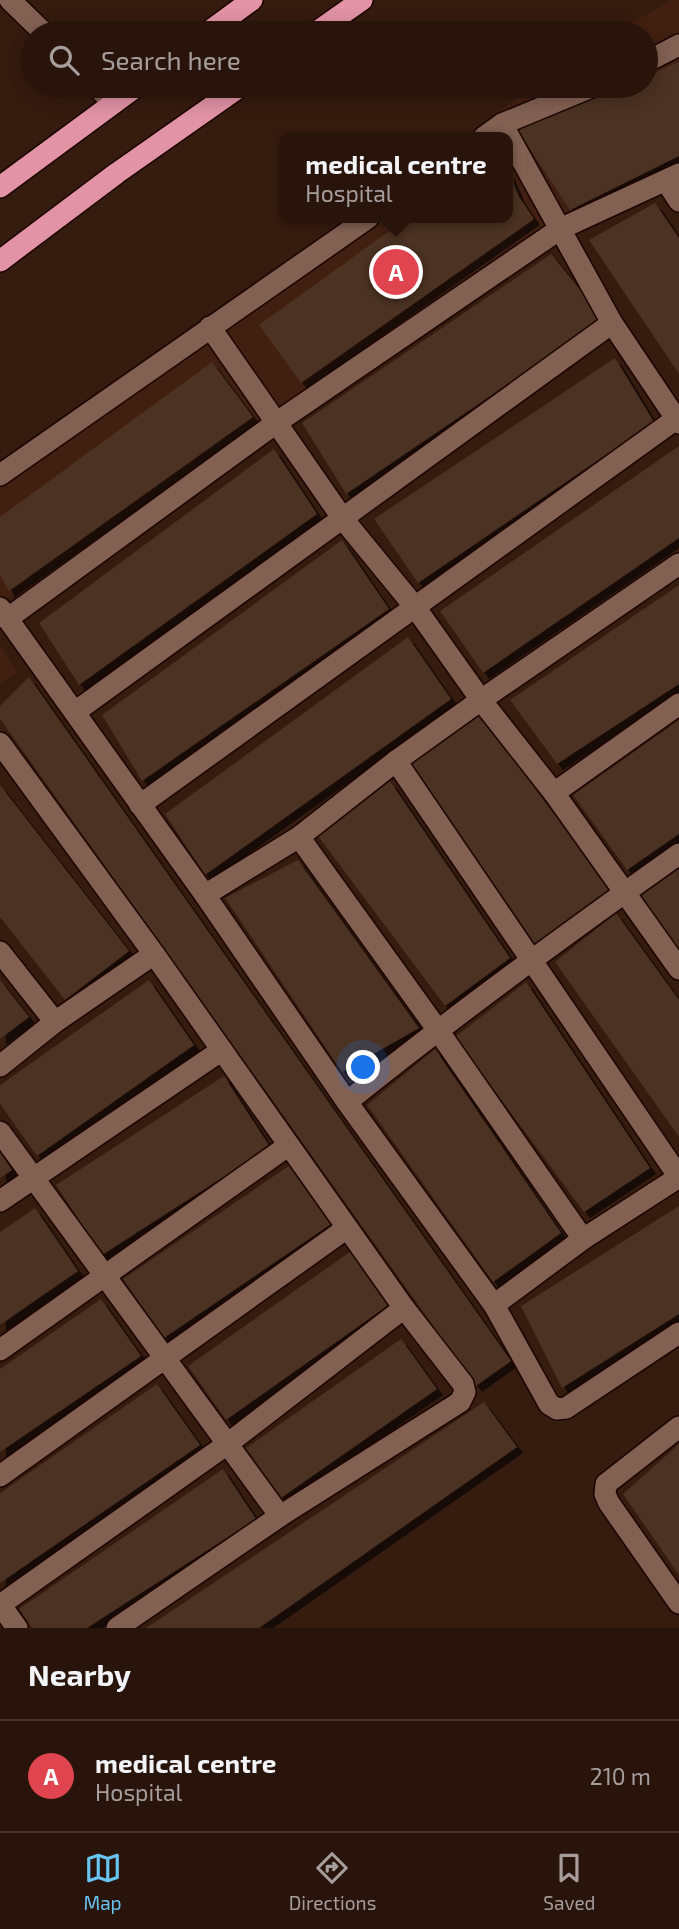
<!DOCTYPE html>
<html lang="en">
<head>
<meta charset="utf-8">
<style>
	body { margin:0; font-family:"Exo 2",sans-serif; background:#342119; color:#f1f3f6 }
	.you { position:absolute; left:364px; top:1068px; width:24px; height:24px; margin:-18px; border:5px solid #fff; border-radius:50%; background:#1a73e8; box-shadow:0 0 0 10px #1a73e833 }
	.badge { display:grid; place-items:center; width:46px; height:46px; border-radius:50%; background:#68c4f0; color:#fff; font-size:23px; font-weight:700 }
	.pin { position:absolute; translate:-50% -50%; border:4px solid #fff; box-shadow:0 2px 7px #0006 }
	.popup { position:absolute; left:279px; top:132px; width:234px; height:91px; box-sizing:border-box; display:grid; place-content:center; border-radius:14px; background:#28140b; filter:drop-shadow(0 2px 5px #0005); font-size:23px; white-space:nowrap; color:#a59e9d }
	.popup b { font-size:26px; color:#f1f3f6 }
	.popup::after { content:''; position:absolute; left:50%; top:100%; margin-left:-14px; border:14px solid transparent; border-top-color:#28140b }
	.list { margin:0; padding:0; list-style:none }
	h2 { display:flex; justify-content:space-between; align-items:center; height:91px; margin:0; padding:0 28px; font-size:30px }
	h2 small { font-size:23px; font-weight:400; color:#a59e9d }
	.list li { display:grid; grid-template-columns:46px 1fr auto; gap:21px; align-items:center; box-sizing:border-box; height:112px; padding:0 28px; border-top:2px solid #44332c }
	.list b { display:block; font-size:26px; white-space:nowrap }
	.list p { margin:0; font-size:23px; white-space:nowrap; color:#a59e9d }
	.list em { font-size:23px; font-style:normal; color:#a59e9d }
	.icon { flex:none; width:38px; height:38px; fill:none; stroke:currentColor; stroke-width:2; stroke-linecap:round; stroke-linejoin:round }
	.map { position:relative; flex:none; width:679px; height:1628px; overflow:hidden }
	.search { position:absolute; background:#28140b; box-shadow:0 4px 18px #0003; left:21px; right:21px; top:21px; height:77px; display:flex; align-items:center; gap:18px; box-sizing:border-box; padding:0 24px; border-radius:38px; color:#a59e9d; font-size:26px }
	.sheet { height:203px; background:#28140b }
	nav { display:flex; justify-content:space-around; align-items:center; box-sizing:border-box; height:98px; border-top:2px solid #44332c; background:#28140b; font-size:19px; color:#a59e9d }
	nav a { display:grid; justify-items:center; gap:4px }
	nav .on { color:#68c4f0 }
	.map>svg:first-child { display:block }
	.built { fill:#422011 }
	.building { fill:#4c3021; filter:url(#shadow) }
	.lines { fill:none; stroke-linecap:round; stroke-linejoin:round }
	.street-casing { stroke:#1c0400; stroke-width:24 }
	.highway-casing { stroke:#1c0400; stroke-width:24 }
	.street { stroke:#826153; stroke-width:21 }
	.highway { stroke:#e293a6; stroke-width:21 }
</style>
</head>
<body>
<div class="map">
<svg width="679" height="1628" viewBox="0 0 679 1628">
	<defs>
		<filter id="shadow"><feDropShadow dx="6" dy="6" stdDeviation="0" flood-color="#0009"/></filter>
	</defs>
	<rect width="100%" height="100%" fill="#361b0f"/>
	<g class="built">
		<polygon points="672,0 679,0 679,165 674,159 533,232 0,604 0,475 353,218 508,218 508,137 464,137 534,86 646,86 646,33 614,33"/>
		<polygon points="0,644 17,673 0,684"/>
	</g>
	<g class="building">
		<polygon points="679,62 679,156 570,210 517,129 622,86 646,86 646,76"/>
		<polygon points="508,171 519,197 534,219 301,383 259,325 407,218 508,218"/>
		<polygon points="655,203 679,238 679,374 589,240"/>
		<polygon points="551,254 604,319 346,494 302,423"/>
		<polygon points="615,358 654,422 418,583 374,519"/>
		<polygon points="212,362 253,417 9,591 0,575 0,517"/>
		<polygon points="679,446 679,538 483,673 440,611"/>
		<polygon points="274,449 317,514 79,685 39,623"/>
		<polygon points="342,540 389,609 142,781 102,715"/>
		<polygon points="679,585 679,684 557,764 510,700"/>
		<polygon points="408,637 451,699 205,875 165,814"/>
		<polygon points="29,677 511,1361 476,1386 0,719 0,706"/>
		<polygon points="476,709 610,889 531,947 405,763"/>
		<polygon points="679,720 679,834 627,870 573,795"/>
		<polygon points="390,781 510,958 445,1006 318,836"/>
		<polygon points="0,785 129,951 65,1000 0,917"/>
		<polygon points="298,860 419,1028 342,1072 225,898"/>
		<polygon points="679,865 679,956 637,894"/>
		<polygon points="616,913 679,1000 679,1137 555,962"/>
		<polygon points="0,980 29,1017 0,1039"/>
		<polygon points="149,980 194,1045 37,1156 0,1104 0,1085"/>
		<polygon points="526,982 650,1168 584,1212 455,1037"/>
		<polygon points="435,1049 561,1233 493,1282 367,1105"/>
		<polygon points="224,1076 270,1147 102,1255 56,1185"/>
		<polygon points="0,1152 12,1170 0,1178"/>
		<polygon points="290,1165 331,1224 164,1338 123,1279"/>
		<polygon points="679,1206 679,1314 562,1388 521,1306"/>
		<polygon points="35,1208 78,1271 0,1325 0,1232"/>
		<polygon points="351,1251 390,1304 226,1420 188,1366"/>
		<polygon points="101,1299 141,1356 0,1452 0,1369"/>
		<polygon points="401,1339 437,1389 281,1498 246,1448"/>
		<polygon points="157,1384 200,1445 0,1583 0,1493"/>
		<polygon points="484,1402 517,1447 259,1628 146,1628"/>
		<polygon points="679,1444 679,1575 623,1494"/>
		<polygon points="223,1469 256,1519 87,1628 32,1628 19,1609"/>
	</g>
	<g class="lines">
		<defs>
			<g id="street">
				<polyline points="10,0 44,33"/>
				<polyline points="646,62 679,45"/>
				<polyline points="96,86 114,103"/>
				<polyline points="502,124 612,323 679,423"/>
				<polyline points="484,137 502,124 594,86"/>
				<polyline points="666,181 679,201"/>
				<polyline points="210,327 343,519 415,607 481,700 554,793 679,969"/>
				<polyline points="0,475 368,218"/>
				<polyline points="0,608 205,895 347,1102 494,1305 549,1404 557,1409 566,1408 679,1333"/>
				<polyline points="7,619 276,423 560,229 679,174"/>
				<polyline points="75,712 612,323"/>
				<polyline points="0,743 154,954 404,1308 463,1384 465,1392 460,1402 280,1516 117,1628"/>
				<polyline points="396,761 679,1177"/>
				<polyline points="554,793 679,704"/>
				<polyline points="140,805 676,419"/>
				<polyline points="299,837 437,1029 583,1239"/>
				<polyline points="205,895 299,837 396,761 481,700 679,564"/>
				<polyline points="0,952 55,1022"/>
				<polyline points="0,1066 55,1022 154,954"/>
				<path d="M347,1102C455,1015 566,934 679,854"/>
				<polyline points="0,1132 280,1516"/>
				<polyline points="0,1201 222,1050"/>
				<polyline points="494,1305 583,1239 679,1177"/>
				<polyline points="0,1350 289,1145"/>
				<polyline points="679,1427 606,1484 605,1494 609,1503 679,1603"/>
				<polyline points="0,1476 347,1228"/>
				<polyline points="0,1604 17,1628"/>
				<polyline points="0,1605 226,1445 404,1308"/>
			</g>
			<g id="highway">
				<polyline points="207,33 252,0"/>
				<polyline points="315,33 362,0"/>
				<polyline points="0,187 137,86"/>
				<polyline points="0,261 117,173 241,86"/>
			</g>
		</defs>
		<use href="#street" class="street-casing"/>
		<use href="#highway" class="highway-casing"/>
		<use href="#street" class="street"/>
		<use href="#highway" class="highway"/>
	</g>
</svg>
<div class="you"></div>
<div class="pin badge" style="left:396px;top:272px;background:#e0444e">A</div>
<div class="popup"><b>medical centre</b>Hospital</div>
<div class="search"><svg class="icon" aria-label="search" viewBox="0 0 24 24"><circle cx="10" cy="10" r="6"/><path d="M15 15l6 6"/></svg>Search here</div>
</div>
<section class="sheet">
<h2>Nearby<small></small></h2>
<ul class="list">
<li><span class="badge" style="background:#e0444e">A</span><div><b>medical centre</b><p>Hospital</p></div><em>210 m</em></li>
</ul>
</section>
<nav>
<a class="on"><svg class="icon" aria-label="map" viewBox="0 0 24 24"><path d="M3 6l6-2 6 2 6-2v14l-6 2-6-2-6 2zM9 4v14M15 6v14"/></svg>Map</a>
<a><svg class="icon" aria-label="directions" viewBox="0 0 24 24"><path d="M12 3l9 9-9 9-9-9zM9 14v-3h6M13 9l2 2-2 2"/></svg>Directions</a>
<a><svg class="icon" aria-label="saved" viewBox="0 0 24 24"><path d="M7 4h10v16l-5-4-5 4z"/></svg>Saved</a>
</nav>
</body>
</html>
